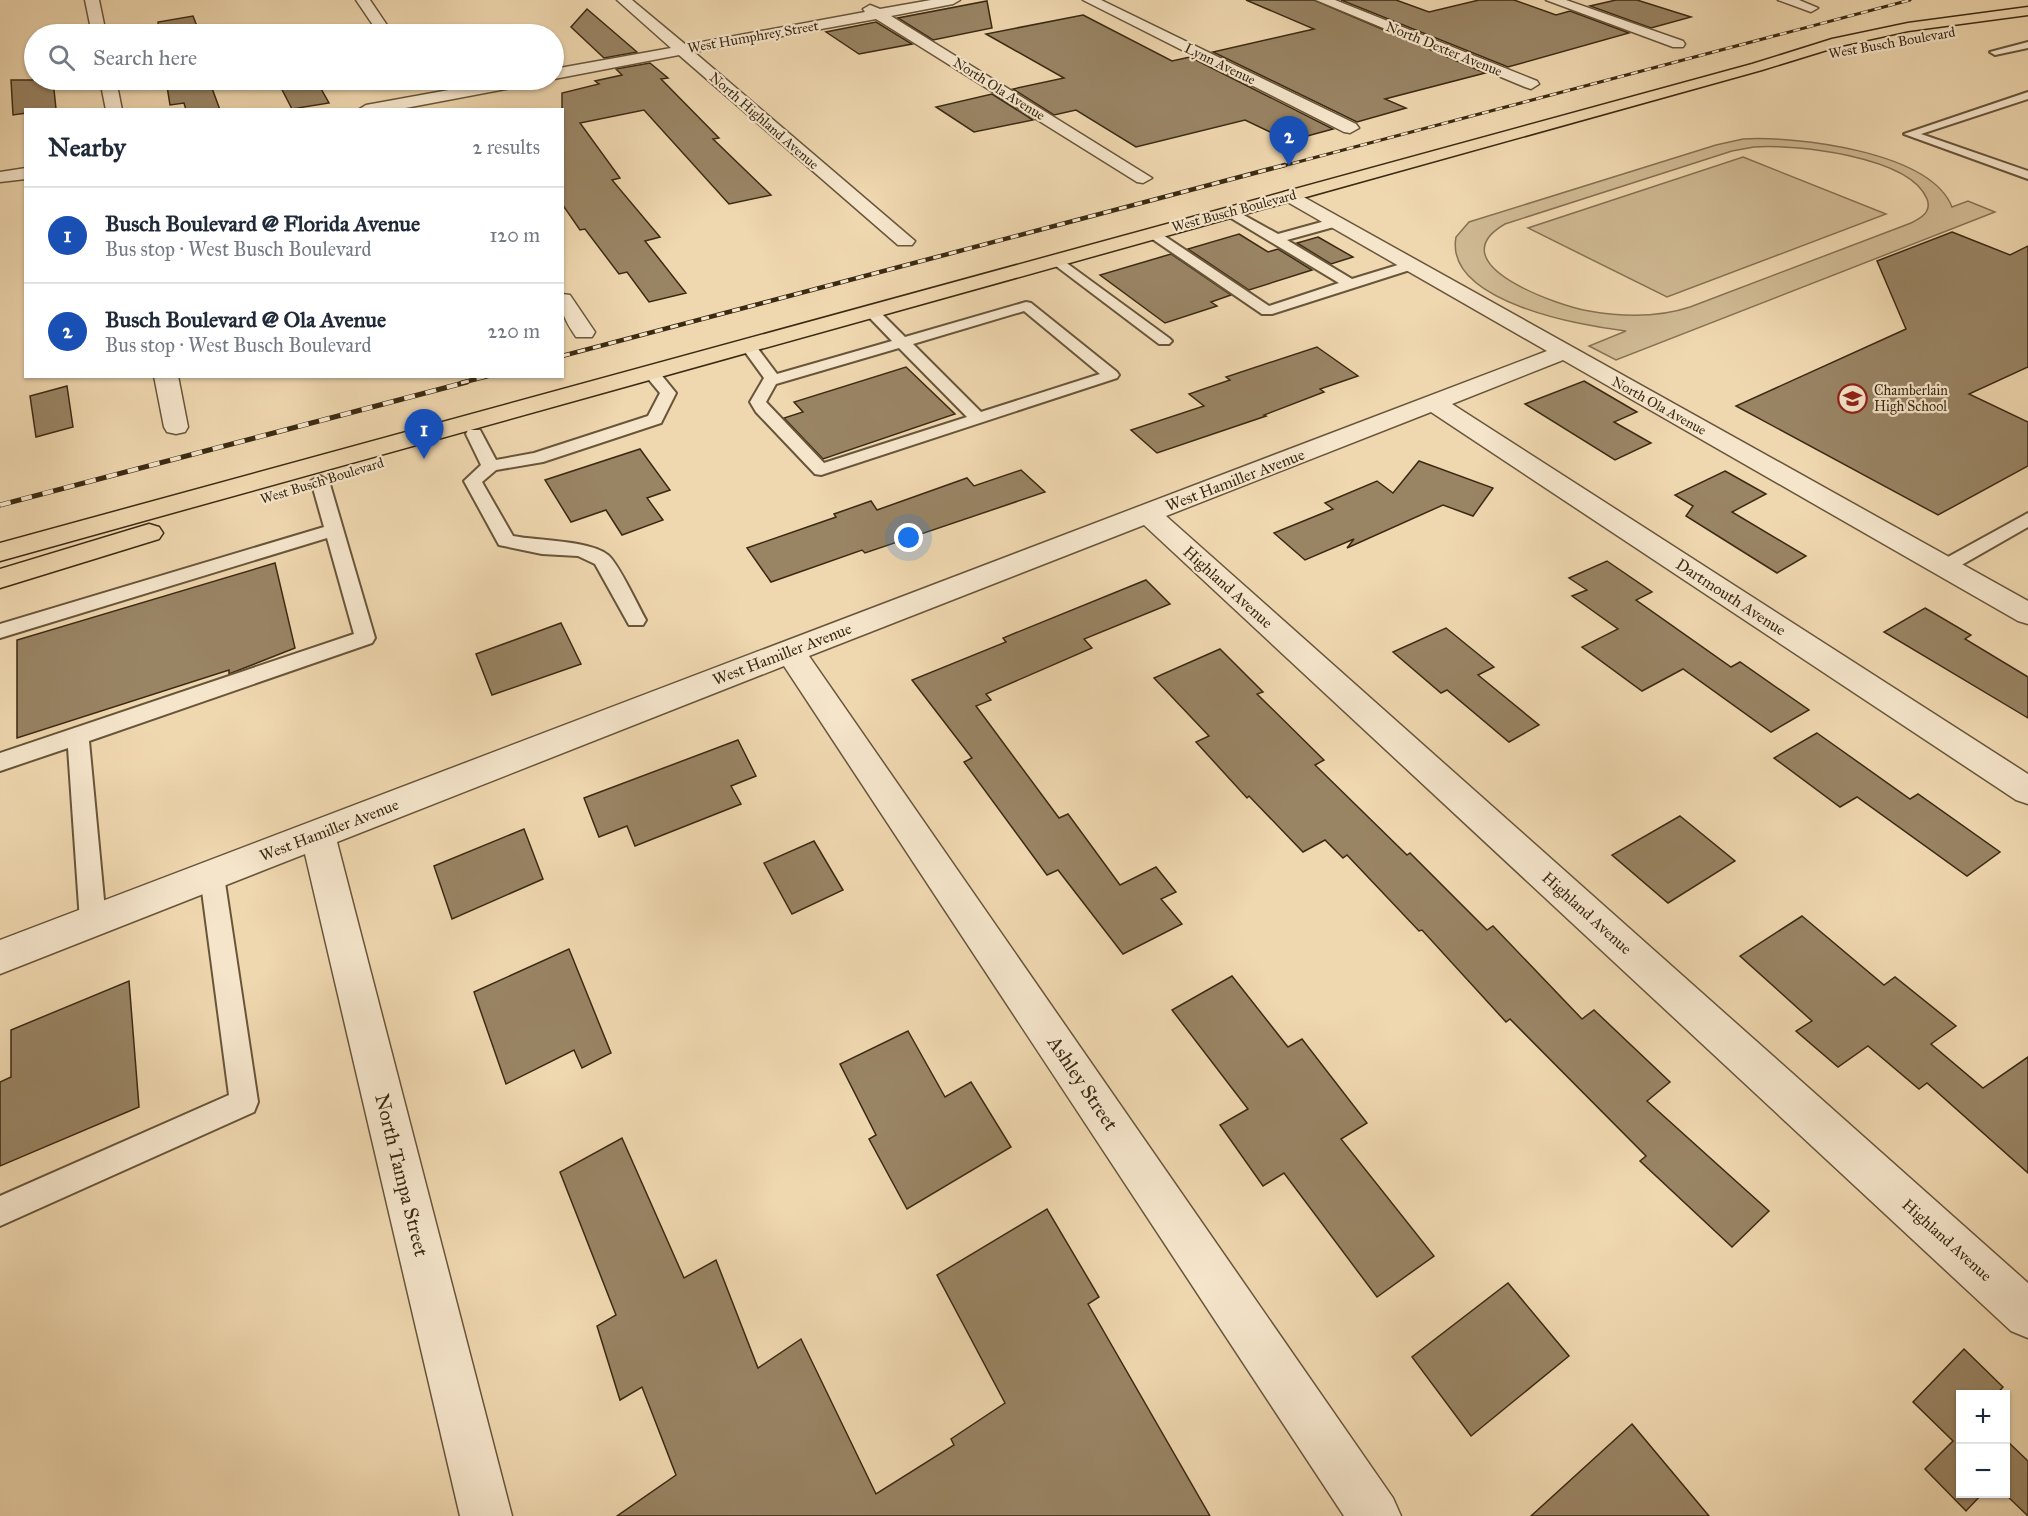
<!DOCTYPE html>
<html lang="en">
<head>
<meta charset="utf-8">
<style>
	body { margin:0; font-family:"IM FELL Great Primer",serif; background:#f2f2f3; color:#1f2937 }
	.controls { position:absolute; right:18px; bottom:18px; display:grid; overflow:hidden; border-radius:0px; box-shadow:0 2px 4px #0004 }
	.controls button { width:54px; height:54px; display:grid; place-items:center; padding:0; border:0; border-bottom:2px solid #e0e1e3; background:#fff; color:#1f2937; font:30px sans-serif }
	.you { position:absolute; left:909px; top:538px; width:21px; height:21px; margin:-15px; border:4px solid #fff; border-radius:50%; background:#1a73e8; box-shadow:0 0 0 9px #1a73e833 }
	.badge { display:grid; place-items:center; width:39px; height:39px; border-radius:50%; background:#1a73e8; color:#fff; font-size:20px; font-weight:700 }
	.pin { position:absolute; translate:-50% -50px; filter:drop-shadow(0 2px 3px #0008) }
	.pin::after { content:''; position:absolute; top:32px; width:21px; height:18px; background:inherit; clip-path:polygon(0 0,100% 0,50% 100%) }
	.list { margin:0; padding:0; list-style:none }
	h2 { display:flex; justify-content:space-between; align-items:center; height:78px; margin:0; padding:0 24px; font-size:26px }
	h2 small { font-size:20px; font-weight:400; color:#747a83 }
	.list li { display:grid; grid-template-columns:39px 1fr auto; gap:18px; align-items:center; box-sizing:border-box; height:96px; padding:0 24px; border-top:2px solid #e0e1e3 }
	.list b { display:block; font-size:22px; white-space:nowrap }
	.list p { margin:0; font-size:20px; white-space:nowrap; color:#747a83 }
	.list em { font-size:20px; font-style:normal; color:#747a83 }
	.icon { flex:none; width:33px; height:33px; fill:none; stroke:currentColor; stroke-width:2; stroke-linecap:round; stroke-linejoin:round }
	.map { position:relative; flex:none; width:2028px; height:1516px; overflow:hidden }
	.search { position:absolute; background:#fff; box-shadow:0 2px 4px #0004; left:24px; top:24px; width:540px; height:66px; display:flex; align-items:center; gap:15px; box-sizing:border-box; padding:0 21px; border-radius:33px; color:#747a83; font-size:22px }
	.panel { position:absolute; background:#fff; box-shadow:0 2px 4px #0004; left:24px; top:108px; width:540px; height:270px; border-radius:0px }
	.map>svg:first-child { display:block }
	.green { fill:#d0ba94; stroke:#867254; stroke-width:1.5; fill-rule:evenodd }
	.building { fill:#998464; stroke:#3b2a13; stroke-width:1.5 }
	.lines { fill:none; stroke-linecap:round; stroke-linejoin:round }
	.service-casing { stroke:#68553a; stroke-width:4 }
	.minor-casing { stroke:#68553a; stroke-width:3 }
	.primary-casing { stroke:#3b2a13; stroke-width:3 }
	.service { fill:#f5e5cb; fill-rule:evenodd }
	.minor { fill:#f5e5cb; fill-rule:evenodd }
	.primary { fill:#efd7af; fill-rule:evenodd }
	.rail-far2-casing { stroke:#3b2a13; stroke-width:3 }
	.rail-far1-casing { stroke:#3b2a13; stroke-width:4.5 }
	.rail-casing { stroke:#3b2a13; stroke-width:5 }
	.rail-far2 { stroke:#f5e5cb; stroke-width:2; stroke-dasharray:7; stroke-linecap:butt }
	.rail-far1 { stroke:#f5e5cb; stroke-width:3; stroke-dasharray:8; stroke-linecap:butt }
	.rail { stroke:#f5e5cb; stroke-width:4; stroke-dasharray:11; stroke-linecap:butt }
	.labels { text-anchor:middle; dominant-baseline:central; stroke-width:4.5; stroke-linejoin:round; paint-order:stroke }
	.far-street-label { font-size:14px; fill:#3b2a13; stroke:#f5e5cb }
	.far-poi-label { font-size:14px; fill:#3b2a13; stroke:#f5e5cb; text-anchor:start }
	.street-label { font-size:16px; fill:#3b2a13; stroke:#f5e5cb }
	.near-street-label { font-size:20px; fill:#3b2a13; stroke:#f5e5cb }
</style>
</head>
<body>
<div class="map">
<svg width="2028" height="1516" viewBox="0 0 2028 1516">
	<rect width="100%" height="100%" fill="#efd7af"/>
	<filter id="stains"><feTurbulence type="fractalNoise" baseFrequency=".00333" numOctaves="4"/><feColorMatrix values="0 0 0 0 .2 0 0 0 0 .09 0 0 0 0 .02 0 0 0 .5 -.17"/></filter>
	<radialGradient id="worn" r=".72"><stop offset=".6" stop-color="#630" stop-opacity="0"/><stop offset="1" stop-color="#630" stop-opacity=".3"/></radialGradient>
	<g class="green">
		<path d="M1743,139C1795,136 1930,151 1952,207L1968,201L1995,212L1616,360L1589,346L1626,331C1582,326 1444,302 1456,237L1469,222L1716,145ZM1754,147C1794,144 1910,156 1927,199C1932,212 1921,218 1911,223L1690,307C1657,318 1623,317 1589,311C1559,306 1436,264 1505,224L1732,151Z"/>
		<polygon points="1743,157 1886,214 1667,297 1528,228"/>
	</g>
	<g class="building">
		<polygon points="1246,0 1314,0 1485,73 1385,99 1406,108 1357,122 1213,52 1314,29"/>
		<polygon points="1341,0 1396,0 1429,12 1479,0 1514,0 1556,15 1570,11 1629,33 1508,67"/>
		<polygon points="1616,0 1637,0 1691,17 1651,28 1590,6"/>
		<polygon points="987,1 992,28 933,40 898,18"/>
		<polygon points="587,9 637,52 604,58 571,27"/>
		<polygon points="1083,15 1172,61 1190,57 1333,129 1289,141 1245,120 1136,147 1076,110 1054,115 1013,89 1064,78 986,34"/>
		<polygon points="193,16 200,34 159,34 158,22"/>
		<polygon points="876,22 912,44 859,54 826,32"/>
		<polygon points="650,63 668,78 661,79 719,138 713,139 771,195 729,204 644,110 580,123 620,178 612,180 660,237 645,241 686,293 649,302 627,272 619,274 585,229 580,230 562,204 562,93 599,84 595,81 622,75 616,69"/>
		<polygon points="11,80 53,80 56,109 26,110 26,113 13,115"/>
		<polygon points="166,80 209,80 220,110 186,110 184,103 170,105"/>
		<polygon points="277,80 316,80 329,103 292,109"/>
		<polygon points="992,94 1033,120 974,132 936,107"/>
		<polygon points="1952,232 2010,255 2028,246 2028,367 1969,394 2028,422 2028,466 1938,515 1736,406 1906,329 1877,261"/>
		<polygon points="1239,234 1268,252 1278,249 1312,270 1249,290 1188,249"/>
		<polygon points="1318,237 1353,257 1331,264 1297,243"/>
		<polygon points="1171,254 1231,295 1211,302 1217,306 1165,323 1100,275"/>
		<polygon points="1317,347 1358,376 1320,389 1324,392 1264,415 1266,416 1157,453 1131,430 1204,406 1189,394 1230,380 1226,377"/>
		<polygon points="906,367 955,414 823,459 784,418 803,412 794,402"/>
		<polygon points="1584,381 1637,412 1614,422 1651,443 1615,460 1525,404"/>
		<polygon points="67,386 73,427 36,437 30,396"/>
		<polygon points="640,449 670,490 647,498 663,520 622,535 606,510 571,522 545,480"/>
		<polygon points="1419,461 1493,488 1473,516 1443,505 1347,548 1354,539 1305,560 1274,533 1333,509 1325,503 1377,481 1393,493"/>
		<polygon points="1021,470 1045,492 865,553 862,550 771,582 747,548 836,517 834,514 871,501 877,510 967,478 974,486"/>
		<polygon points="1725,471 1766,494 1732,512 1806,556 1777,573 1686,516 1693,506 1675,495"/>
		<polygon points="1607,561 1652,592 1636,600 1731,667 1740,662 1809,710 1771,732 1683,669 1642,691 1582,647 1618,629 1572,596 1587,590 1569,578"/>
		<polygon points="275,563 295,648 229,674 229,670 17,738 17,640"/>
		<polygon points="1146,580 1170,604 1084,639 1092,648 986,694 991,700 976,706 1059,818 1068,814 1120,885 1156,867 1176,892 1161,899 1182,924 1123,954 1058,870 1047,875 964,762 972,758 912,680 1006,642 1003,638"/>
		<polygon points="1925,608 1971,635 1965,639 2028,677 2028,718 1884,632"/>
		<polygon points="561,623 581,664 492,695 476,654"/>
		<polygon points="1446,628 1494,667 1478,675 1539,725 1509,742 1447,690 1441,693 1393,652"/>
		<polygon points="1220,649 1263,692 1257,694 1324,760 1315,765 1407,855 1410,853 1487,930 1493,926 1582,1019 1594,1010 1670,1082 1647,1101 1769,1211 1732,1247 1640,1161 1646,1156 1510,1019 1506,1022 1422,930 1419,931 1347,855 1343,858 1325,840 1303,852 1249,796 1247,798 1196,742 1209,736 1154,678"/>
		<polygon points="1817,733 1910,799 1918,794 2000,852 1967,876 1857,797 1840,807 1774,758"/>
		<polygon points="738,740 756,776 731,786 741,804 635,846 627,826 599,837 584,798"/>
		<polygon points="1680,816 1735,861 1668,903 1612,855"/>
		<polygon points="524,829 543,879 452,919 434,866"/>
		<polygon points="814,841 843,890 792,914 764,863"/>
		<polygon points="1802,916 1884,985 1895,977 1956,1026 1931,1044 1983,1088 2028,1057 2028,1173 1927,1083 1919,1089 1868,1046 1838,1067 1796,1031 1812,1021 1740,956"/>
		<polygon points="569,949 611,1053 582,1068 574,1050 506,1084 474,992"/>
		<polygon points="1232,976 1288,1047 1302,1039 1367,1123 1341,1139 1434,1256 1377,1297 1284,1173 1263,1186 1220,1125 1248,1109 1172,1010"/>
		<polygon points="129,981 139,1107 0,1166 0,1082 11,1077 11,1030"/>
		<polygon points="908,1031 945,1097 971,1082 1011,1147 907,1209 869,1139 876,1135 840,1064"/>
		<polygon points="622,1138 684,1278 716,1260 758,1368 801,1339 876,1494 954,1445 951,1439 1005,1403 937,1275 1047,1209 1099,1297 1088,1304 1210,1516 617,1516 676,1475 642,1387 620,1400 597,1326 616,1315 560,1172"/>
		<polygon points="1508,1283 1569,1356 1471,1436 1412,1357"/>
		<polygon points="1964,1349 2003,1387 1996,1395 1960,1395 1960,1494 1982,1494 1966,1511 1925,1469 1953,1441 1913,1402"/>
		<polygon points="1632,1424 1709,1516 1531,1516"/>
		<polygon points="2006,1440 2028,1461 2028,1516 2005,1494"/>
	</g>
	<g class="lines">
		<defs>
			<g id="service">
				<polygon points="2028,42 2028,48 1995,55 1990,52"/>
				<polygon points="2028,92 2028,99 1921,134 2028,171 2028,179 1904,134"/>
				<polygon points="1231,208 1278,234 1336,218 1341,219 1341,225 1287,240 1352,279 1411,261 1418,265 1416,268 1272,314 1262,314 1145,234 1147,231 1157,231 1269,306 1339,283 1226,215 1224,212"/>
				<polygon points="1057,256 1169,338 1172,341 1169,344 1159,344 1052,263 1052,257"/>
				<path d="M1026,302L1031,303L1117,372L1119,375L1117,378L821,475L815,474L756,412L750,402L764,378L740,345L743,342H753L777,374L892,341L866,314L864,311L866,308H876L905,337ZM1024,311L1100,374L981,412L913,344ZM899,348L967,417L824,463L766,402L776,384Z"/>
				<path d="M653,370L659,372L676,393L661,423L543,462L496,470L482,482L513,536C538,541 589,540 608,555C619,564 638,606 646,620L643,625H629L595,564L578,556L542,554L499,545L464,481L481,465L466,434L468,430H480L496,460L534,453L648,416L660,393L645,375Z"/>
				<polygon points="320,476 329,481 375,638 372,643 89,741 106,921 102,929 93,932 84,929 80,921 68,748 0,771 0,753 354,634 327,538 0,638 0,624 324,527 311,481"/>
				<polygon points="2028,513 2028,527 1951,571 1937,571 1934,567 1937,563"/>
				<polygon points="212,866 221,869 224,876 258,1102 254,1112 0,1226 0,1196 229,1095 200,876 203,869"/>
			</g>
			<g id="minor">
				<polygon points="85,0 99,0 106,34 92,34"/>
				<polygon points="356,0 370,0 393,34 379,34"/>
				<polygon points="617,0 632,0 686,45 865,12 863,9 870,5 880,9 931,0 960,0 953,4 891,16 1152,178 1143,183 1137,182 876,19 694,52 915,241 912,245 898,245 679,55 554,79 554,69 671,48"/>
				<polygon points="1083,0 1101,0 1356,124 1359,128 1350,133 1344,132"/>
				<polygon points="1316,0 1335,0 1537,81 1539,84 1531,89 1525,87"/>
				<polygon points="1546,0 1566,0 1683,41 1685,44 1683,47 1673,47"/>
				<polygon points="1778,0 1799,0 1818,8 1811,12"/>
				<polygon points="100,80 116,80 122,110 106,110"/>
				<polygon points="504,80 535,80 527,85 395,110 358,110 366,105"/>
				<polygon points="26,168 26,179 0,182 0,172"/>
				<polygon points="1291,190 2028,601 2028,624 2018,621 1563,360 1452,404 2028,774 2028,804 2016,800 1431,412 1166,516 2028,1283 2028,1338 2011,1331 1144,525 809,656 1393,1498 1401,1516 1344,1516 784,666 337,842 512,1516 460,1516 305,854 0,974 0,940 1547,351 1284,200 1282,196 1284,192"/>
				<path d="M562,294L570,295L595,332L592,337H576C564,319 562,315 562,294Z"/>
				<polygon points="154,376 178,376 188,427 185,432 176,434 167,432 164,427"/>
			</g>
			<g id="primary">
				<polygon points="2028,7 2028,15 1908,31 1840,46 1762,70 0,561 0,543 1752,64 1832,39 1908,23"/>
				<polygon points="149,524 159,527 163,533 159,539 0,588 0,569"/>
			</g>
		</defs>
		<use href="#service" class="service-casing"/>
		<use href="#minor" class="minor-casing"/>
		<use href="#primary" class="primary-casing"/>
		<use href="#service" class="service"/>
		<use href="#minor" class="minor"/>
		<use href="#primary" class="primary"/>
		<defs>
			<polyline id="rail-far2" points="1279,167 1910,0"/>
			<g id="rail-far1">
				<polyline points="562,356 1285,165"/>
				<polyline points="461,383 488,376"/>
			</g>
			<polyline id="rail" points="0,505 467,382"/>
		</defs>
		<use href="#rail-far2" class="rail-far2-casing"/>
		<use href="#rail-far1" class="rail-far1-casing"/>
		<use href="#rail" class="rail-casing"/>
		<use href="#rail-far2" class="rail-far2"/>
		<use href="#rail-far1" class="rail-far1"/>
		<use href="#rail" class="rail"/>
	</g>
	<defs>
		<symbol id="school-ring" viewBox="-11 -11 22 22"><circle r="9.5" fill="#f5e5cb" stroke="#8f2418" stroke-width="1.5"/><path d="M0-5L7-2L0 1L-7-2ZM-4 1L0 2.5L4 1V4Q0 6-4 4Z" fill="#8f2418"/></symbol>
	</defs>
	<g fill-rule="evenodd">
		<use href="#school-ring" x="1836" y="382" width="33" height="33"/>
	</g>
	<g class="labels">
		<g class="far-street-label">
			<text transform="translate(753 37) rotate(-10)">West Humphrey Street</text>
			<text transform="translate(1892 43) rotate(-10)">West Busch Boulevard</text>
			<text transform="translate(1444 49) rotate(22)">North Dexter Avenue</text>
			<text transform="translate(1220 64) rotate(26)">Lynn Avenue</text>
			<text transform="translate(999 89) rotate(32)">North Ola Avenue</text>
			<text transform="translate(764 121) rotate(41)">North Highland Avenue</text>
			<text transform="translate(1234 211) rotate(-15)">West Busch Boulevard</text>
			<text transform="translate(1659 406) rotate(29)">North Ola Avenue</text>
			<text transform="translate(322 481) rotate(-17)">West Busch Boulevard</text>
		</g>
		<g class="far-poi-label">
			<text x="1874" y="390">Chamberlain<tspan x="1874" dy="16">High School</tspan></text>
		</g>
		<g class="street-label">
			<text transform="translate(1235 480) rotate(-21)">West Hamiller Avenue</text>
			<text transform="translate(1228 587) rotate(42)">Highland Avenue</text>
			<text transform="translate(1731 597) rotate(33)">Dartmouth Avenue</text>
			<text transform="translate(782 654) rotate(-21)">West Hamiller Avenue</text>
			<text transform="translate(329 830) rotate(-21)">West Hamiller Avenue</text>
			<text transform="translate(1587 913) rotate(42)">Highland Avenue</text>
			<text transform="translate(1947 1240) rotate(42)">Highland Avenue</text>
		</g>
		<g class="near-street-label">
			<text transform="translate(1083 1083) rotate(56)">Ashley Street</text>
			<text transform="translate(402 1175) rotate(76)">North Tampa Street</text>
		</g>
	</g>
	<rect width="100%" height="100%" filter="url(#stains)"/>
	<rect width="100%" height="100%" fill="url(#worn)"/>
</svg>
<div class="controls">
<button>+</button>
<button>−</button>
</div>
<div class="you"></div>
<div class="pin badge" style="left:424px;top:459px;background:#1a4fb4">1</div>
<div class="pin badge" style="left:1289px;top:166px;background:#1a4fb4">2</div>
<div class="search"><svg class="icon" aria-label="search" viewBox="0 0 24 24"><circle cx="10" cy="10" r="6"/><path d="M15 15l6 6"/></svg>Search here</div>
<section class="panel">
<h2>Nearby<small>2 results</small></h2>
<ul class="list">
<li><span class="badge" style="background:#1a4fb4">1</span><div><b>Busch Boulevard @ Florida Avenue</b><p>Bus stop · West Busch Boulevard</p></div><em>120 m</em></li>
<li><span class="badge" style="background:#1a4fb4">2</span><div><b>Busch Boulevard @ Ola Avenue</b><p>Bus stop · West Busch Boulevard</p></div><em>220 m</em></li>
</ul>
</section>
</div>
</body>
</html>
